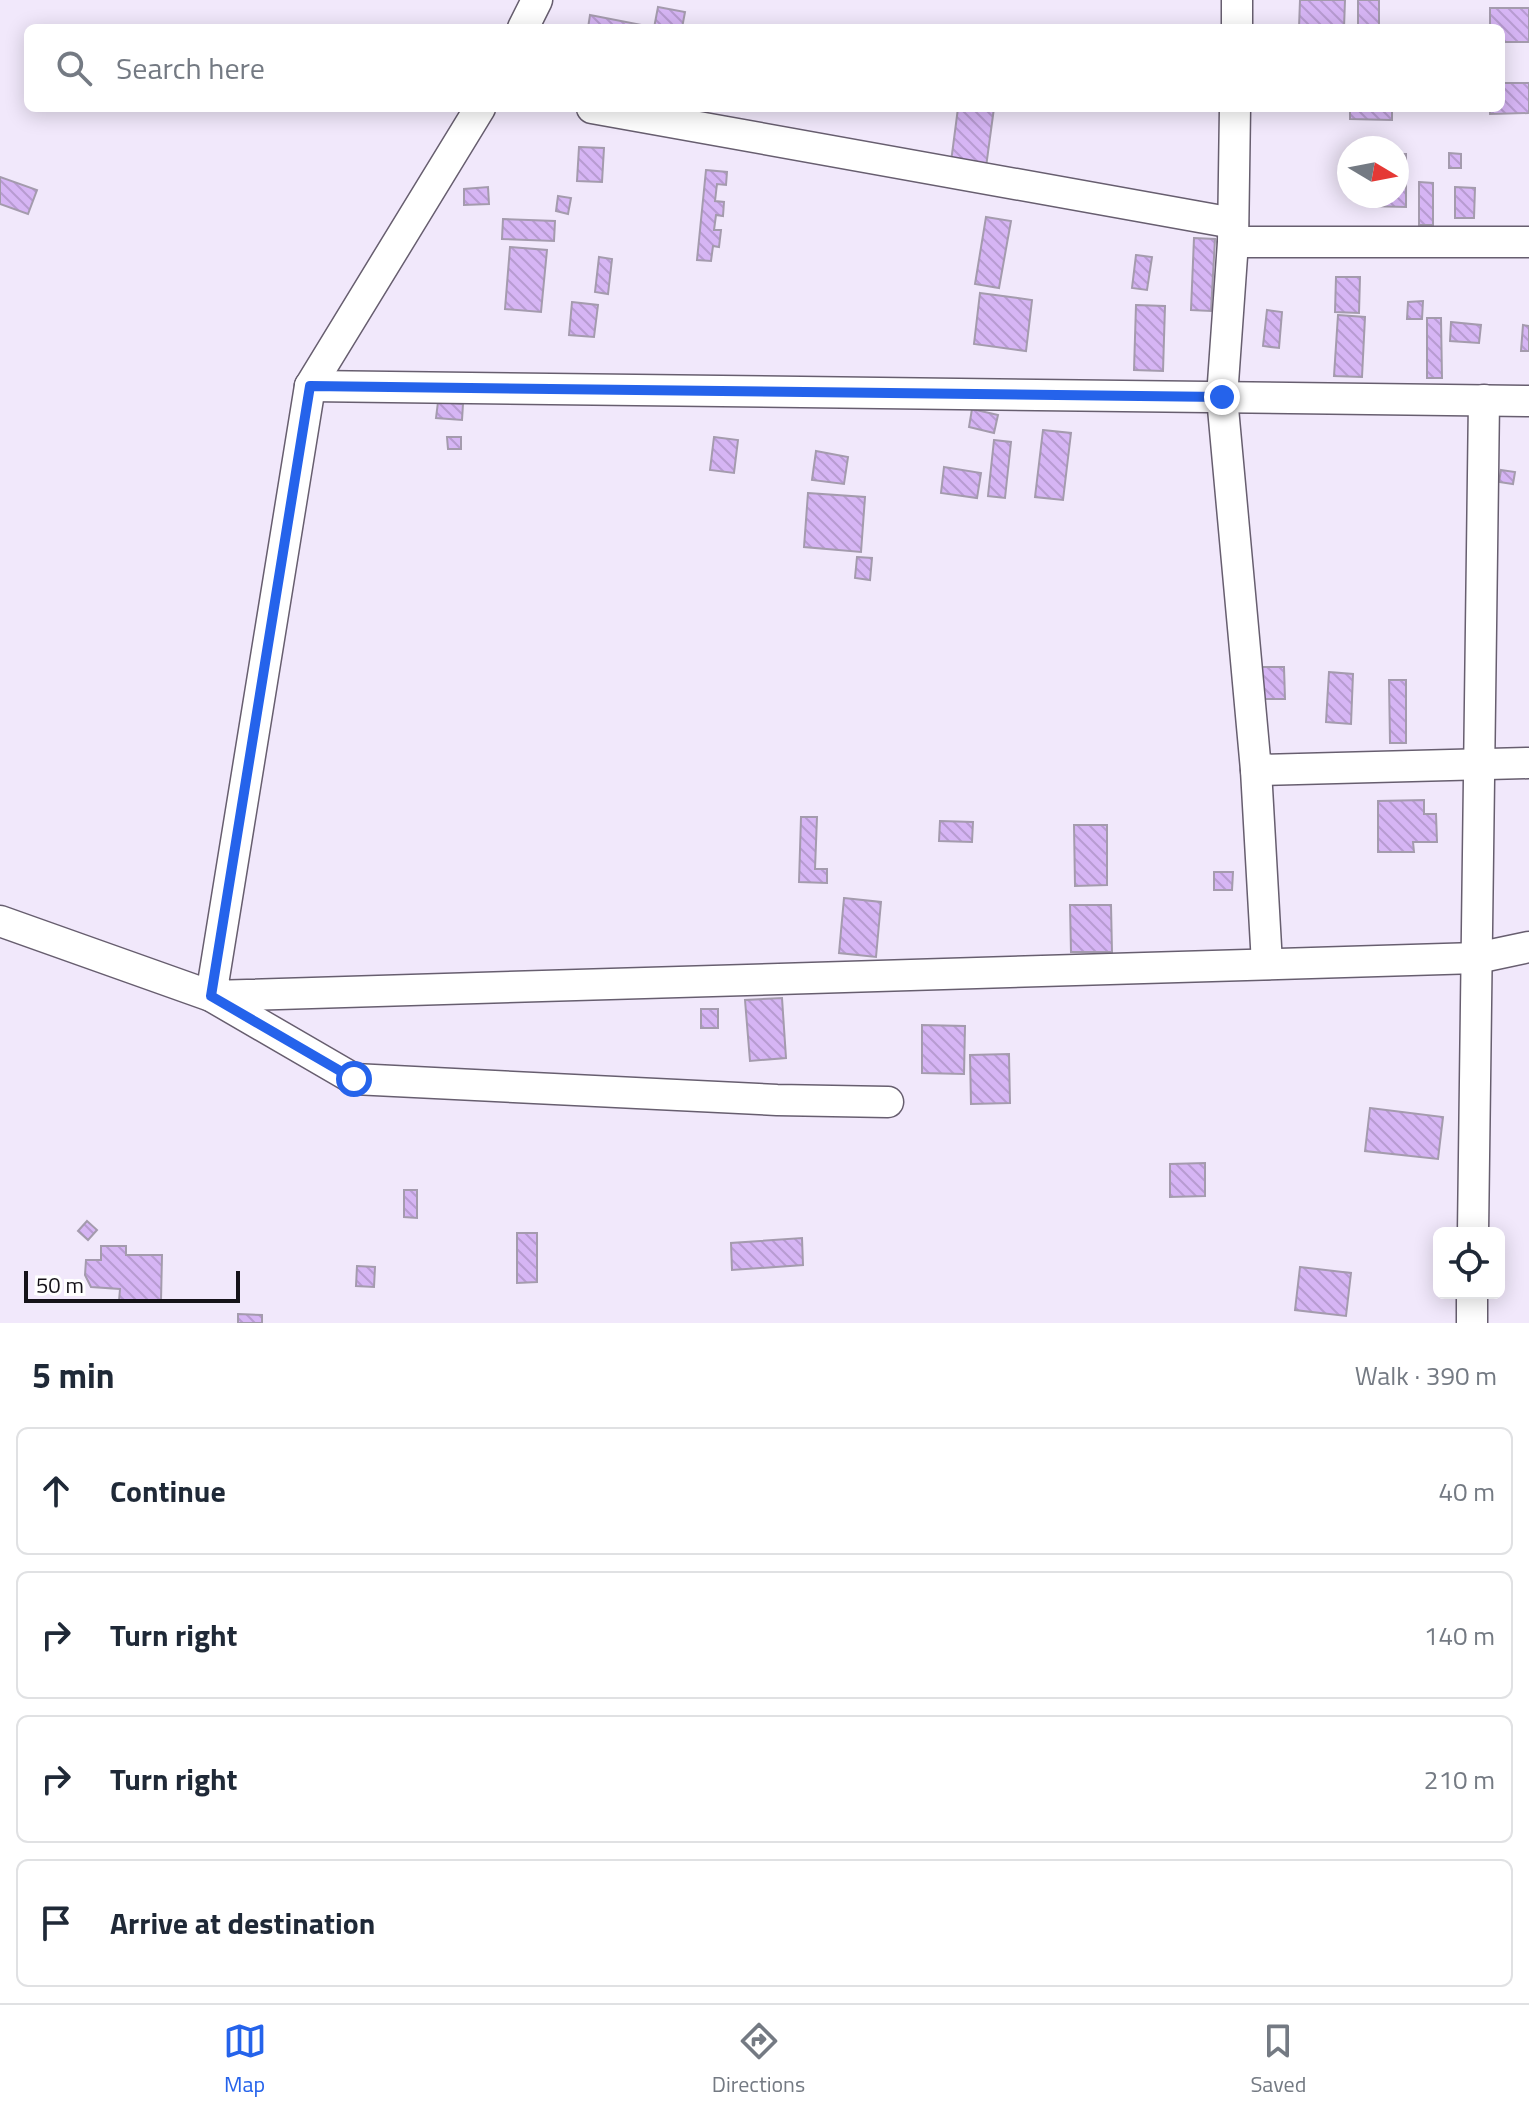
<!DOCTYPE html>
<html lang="en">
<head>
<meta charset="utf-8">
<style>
	body { margin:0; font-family:"Titillium Web",sans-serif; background:#f6f6f7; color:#1f2937 }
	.controls { position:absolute; right:24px; bottom:24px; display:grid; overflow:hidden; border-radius:12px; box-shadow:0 4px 20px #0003 }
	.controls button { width:72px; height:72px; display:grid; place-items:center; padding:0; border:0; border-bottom:2px solid #e0e1e3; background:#fff; color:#1f2937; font:40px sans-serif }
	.compass { position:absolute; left:1337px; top:136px; width:72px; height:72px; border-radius:50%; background:#fff; box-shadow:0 4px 20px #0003; rotate:100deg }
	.scale { position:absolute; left:24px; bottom:20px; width:216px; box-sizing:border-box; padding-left:8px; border:4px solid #151219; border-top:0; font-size:22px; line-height:28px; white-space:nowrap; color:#151219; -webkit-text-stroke:6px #fff; paint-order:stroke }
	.stop { position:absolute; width:24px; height:24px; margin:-18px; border:6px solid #2563eb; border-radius:50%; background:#fff }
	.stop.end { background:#2563eb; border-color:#fff; box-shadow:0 2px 8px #0008 }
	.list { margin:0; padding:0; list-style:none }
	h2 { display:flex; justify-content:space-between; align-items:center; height:104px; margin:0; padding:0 32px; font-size:34px }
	h2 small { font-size:26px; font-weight:400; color:#747a83 }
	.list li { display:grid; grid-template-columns:52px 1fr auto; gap:24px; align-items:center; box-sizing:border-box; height:128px; margin:0 16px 16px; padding:0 16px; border:2px solid #e0e1e3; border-radius:12px }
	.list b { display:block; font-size:30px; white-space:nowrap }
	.list em { font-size:26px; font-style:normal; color:#747a83 }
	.icon { flex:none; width:44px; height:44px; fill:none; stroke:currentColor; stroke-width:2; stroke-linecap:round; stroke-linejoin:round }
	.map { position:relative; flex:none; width:1529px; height:1323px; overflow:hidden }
	.search { position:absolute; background:#fff; box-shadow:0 4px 20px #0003; left:24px; right:24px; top:24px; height:88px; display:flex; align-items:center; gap:20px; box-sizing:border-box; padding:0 28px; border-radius:12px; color:#747a83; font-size:30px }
	.sheet { height:680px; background:#fff }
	nav { display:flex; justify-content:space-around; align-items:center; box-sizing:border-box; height:112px; border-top:2px solid #e0e1e3; background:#fff; font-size:22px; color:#747a83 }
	nav a { display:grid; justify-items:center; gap:4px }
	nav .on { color:#2563eb }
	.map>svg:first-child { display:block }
	.building { fill:url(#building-back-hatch); stroke:#a49bad; stroke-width:2 }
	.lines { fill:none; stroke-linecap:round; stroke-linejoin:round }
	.minor-casing { stroke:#675e6f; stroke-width:33 }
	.minor { stroke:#fff; stroke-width:30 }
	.route { stroke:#2563eb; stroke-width:10 }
</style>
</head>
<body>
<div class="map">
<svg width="1529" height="1323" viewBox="0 0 1529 1323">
	<defs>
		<pattern id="building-back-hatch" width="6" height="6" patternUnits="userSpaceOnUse" patternTransform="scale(2)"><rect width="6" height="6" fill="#d6b5f4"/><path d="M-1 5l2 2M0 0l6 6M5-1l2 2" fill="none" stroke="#b79bd1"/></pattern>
	</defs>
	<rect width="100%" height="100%" fill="#f1e8fb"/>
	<g class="building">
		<polygon points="1300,0 1345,0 1344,28 1299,28"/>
		<rect x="1358" y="0" width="21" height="28"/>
		<polygon points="658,7 685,12 682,28 654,28"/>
		<polygon points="1490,8 1529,8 1529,42 1501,42 1501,28 1490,28"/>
		<polygon points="590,15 647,26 647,28 588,28"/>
		<polygon points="1501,83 1529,83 1529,113 1490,114 1490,108 1501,108"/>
		<polygon points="958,108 994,108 986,167 951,162"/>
		<polygon points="1350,108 1392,108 1392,120 1350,119"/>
		<polygon points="579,147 604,148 602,182 577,181"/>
		<polygon points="1449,153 1461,154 1461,168 1449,168"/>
		<polygon points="1397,154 1406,154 1406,207 1367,206 1367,196 1397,196"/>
		<polygon points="706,170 727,172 726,185 717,184 715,201 724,202 723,216 716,215 714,230 721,230 719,247 713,246 711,261 697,260"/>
		<polygon points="0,177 37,190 28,214 0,204"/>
		<polygon points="1419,182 1433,183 1433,225 1419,225"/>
		<polygon points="488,187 489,204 464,205 464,189"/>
		<polygon points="1455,187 1475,188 1474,218 1455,218"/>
		<polygon points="558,196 571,198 568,214 556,211"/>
		<polygon points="986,217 1011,221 999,288 975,284"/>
		<polygon points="503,219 555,221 554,241 502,239"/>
		<polygon points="1194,238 1215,239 1211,311 1191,310"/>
		<polygon points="510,247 547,250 541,312 505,309"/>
		<polygon points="1136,255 1152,257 1147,290 1132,288"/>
		<polygon points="599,257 612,259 608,294 595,292"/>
		<polygon points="1336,277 1360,277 1359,313 1335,312"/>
		<polygon points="980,293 1032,300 1026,351 974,344"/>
		<polygon points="1423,301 1422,319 1407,319 1408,302"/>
		<polygon points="572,302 598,305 594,337 569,335"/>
		<polygon points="1136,305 1165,306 1163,371 1134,370"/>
		<polygon points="1267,310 1282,312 1279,348 1263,346"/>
		<polygon points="1338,315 1365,317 1362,377 1334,376"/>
		<polygon points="1427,318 1441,318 1442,378 1427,378"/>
		<polygon points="1451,322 1481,325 1479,343 1450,341"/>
		<polygon points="1523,325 1529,326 1529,351 1521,351"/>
		<polygon points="438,402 463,404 462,420 436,418"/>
		<polygon points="972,409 998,415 994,433 969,427"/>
		<polygon points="1043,430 1071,433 1063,500 1035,497"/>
		<polygon points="447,437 461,437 461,449 448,449"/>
		<polygon points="714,437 738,440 734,473 710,470"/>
		<polygon points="994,440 1011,442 1005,498 988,496"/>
		<polygon points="816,451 848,457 844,484 812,480"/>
		<polygon points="944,467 981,473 977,498 941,493"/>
		<polygon points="1501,470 1515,472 1513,484 1499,482"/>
		<polygon points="808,493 865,497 861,552 804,547"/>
		<polygon points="857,557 872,558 870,580 855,578"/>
		<polygon points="1262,667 1284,667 1285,699 1263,699"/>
		<polygon points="1329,672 1353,674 1351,724 1326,722"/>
		<polygon points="1389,680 1406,680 1406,743 1390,743"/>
		<polygon points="1424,800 1424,814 1436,814 1437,842 1413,842 1414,852 1378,852 1378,801"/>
		<polygon points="801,817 817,817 815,869 827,869 827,883 799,882"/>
		<polygon points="940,821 973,822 972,842 939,841"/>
		<polygon points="1074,825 1107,825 1107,885 1075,886"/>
		<polygon points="1214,872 1233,872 1232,890 1214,890"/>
		<polygon points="844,898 881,902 876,957 839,953"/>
		<polygon points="1070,905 1111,905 1112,952 1071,952"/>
		<polygon points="782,998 786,1058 750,1061 745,1000"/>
		<rect x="701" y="1009" width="17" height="19"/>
		<polygon points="922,1025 965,1026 964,1074 922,1073"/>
		<polygon points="1009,1054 1010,1103 971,1104 970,1055"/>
		<polygon points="1370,1108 1443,1117 1438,1159 1365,1151"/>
		<polygon points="1205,1163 1205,1196 1170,1197 1170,1164"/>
		<polygon points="404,1190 417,1190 417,1218 404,1217"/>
		<polygon points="87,1221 97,1230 88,1240 78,1231"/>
		<polygon points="517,1233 537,1233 537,1282 517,1283"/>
		<polygon points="802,1238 803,1265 732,1270 731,1243"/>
		<polygon points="101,1246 126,1246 126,1255 162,1255 161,1301 119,1301 120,1289 91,1287 85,1275 86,1260 101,1260"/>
		<polygon points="357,1266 375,1267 374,1287 356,1286"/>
		<polygon points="1300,1267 1351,1273 1346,1316 1295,1310"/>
		<polygon points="238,1314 262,1315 262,1323 238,1323"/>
	</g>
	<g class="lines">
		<defs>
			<g id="minor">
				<polyline points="523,28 537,0"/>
				<polyline points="1237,28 1237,0"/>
				<polyline points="480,108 310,386 211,996 1477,958 1529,947"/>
				<polyline points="592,108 1233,223"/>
				<polyline points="1235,108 1233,242 1222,397 1256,770 1267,964"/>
				<polyline points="1233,242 1529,242"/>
				<polyline points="310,386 1529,401"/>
				<polyline points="1256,770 1529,763"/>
				<polyline points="0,921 211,996 354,1079 777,1100 888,1102"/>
				<polyline points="1473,1233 1484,400"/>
				<polyline points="1472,1323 1472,1293"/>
			</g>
		</defs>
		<use href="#minor" class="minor-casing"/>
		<use href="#minor" class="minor"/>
	</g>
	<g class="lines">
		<polyline class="route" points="354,1079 211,996 310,386 1222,397"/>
	</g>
</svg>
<div class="controls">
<button><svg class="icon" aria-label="locate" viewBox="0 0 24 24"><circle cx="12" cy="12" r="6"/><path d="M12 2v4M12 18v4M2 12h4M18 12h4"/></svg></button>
</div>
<svg class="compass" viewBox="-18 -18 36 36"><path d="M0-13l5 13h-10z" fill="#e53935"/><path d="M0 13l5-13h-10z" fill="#747a83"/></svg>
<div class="scale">50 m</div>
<div class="stop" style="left:354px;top:1079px"></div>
<div class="stop end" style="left:1222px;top:397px"></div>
<div class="search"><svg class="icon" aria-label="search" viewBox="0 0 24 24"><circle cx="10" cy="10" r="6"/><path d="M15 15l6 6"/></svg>Search here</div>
</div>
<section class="sheet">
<h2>5 min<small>Walk · 390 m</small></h2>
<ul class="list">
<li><svg class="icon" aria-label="ahead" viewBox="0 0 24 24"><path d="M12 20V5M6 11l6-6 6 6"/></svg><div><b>Continue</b></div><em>40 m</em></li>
<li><svg class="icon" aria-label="right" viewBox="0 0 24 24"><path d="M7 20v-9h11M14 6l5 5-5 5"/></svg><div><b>Turn right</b></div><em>140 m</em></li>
<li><svg class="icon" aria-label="right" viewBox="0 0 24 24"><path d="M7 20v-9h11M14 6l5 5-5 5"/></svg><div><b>Turn right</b></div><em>210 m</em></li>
<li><svg class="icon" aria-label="arrive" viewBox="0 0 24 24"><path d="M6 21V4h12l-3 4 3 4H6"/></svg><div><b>Arrive at destination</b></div></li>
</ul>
</section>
<nav>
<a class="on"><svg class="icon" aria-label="map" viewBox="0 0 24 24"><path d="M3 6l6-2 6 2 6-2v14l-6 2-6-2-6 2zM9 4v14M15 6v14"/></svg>Map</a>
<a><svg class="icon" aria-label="directions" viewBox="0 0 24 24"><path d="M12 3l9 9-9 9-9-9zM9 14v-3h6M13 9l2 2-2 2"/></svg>Directions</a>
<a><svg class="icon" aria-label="saved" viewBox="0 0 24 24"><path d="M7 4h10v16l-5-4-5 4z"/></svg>Saved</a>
</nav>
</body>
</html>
